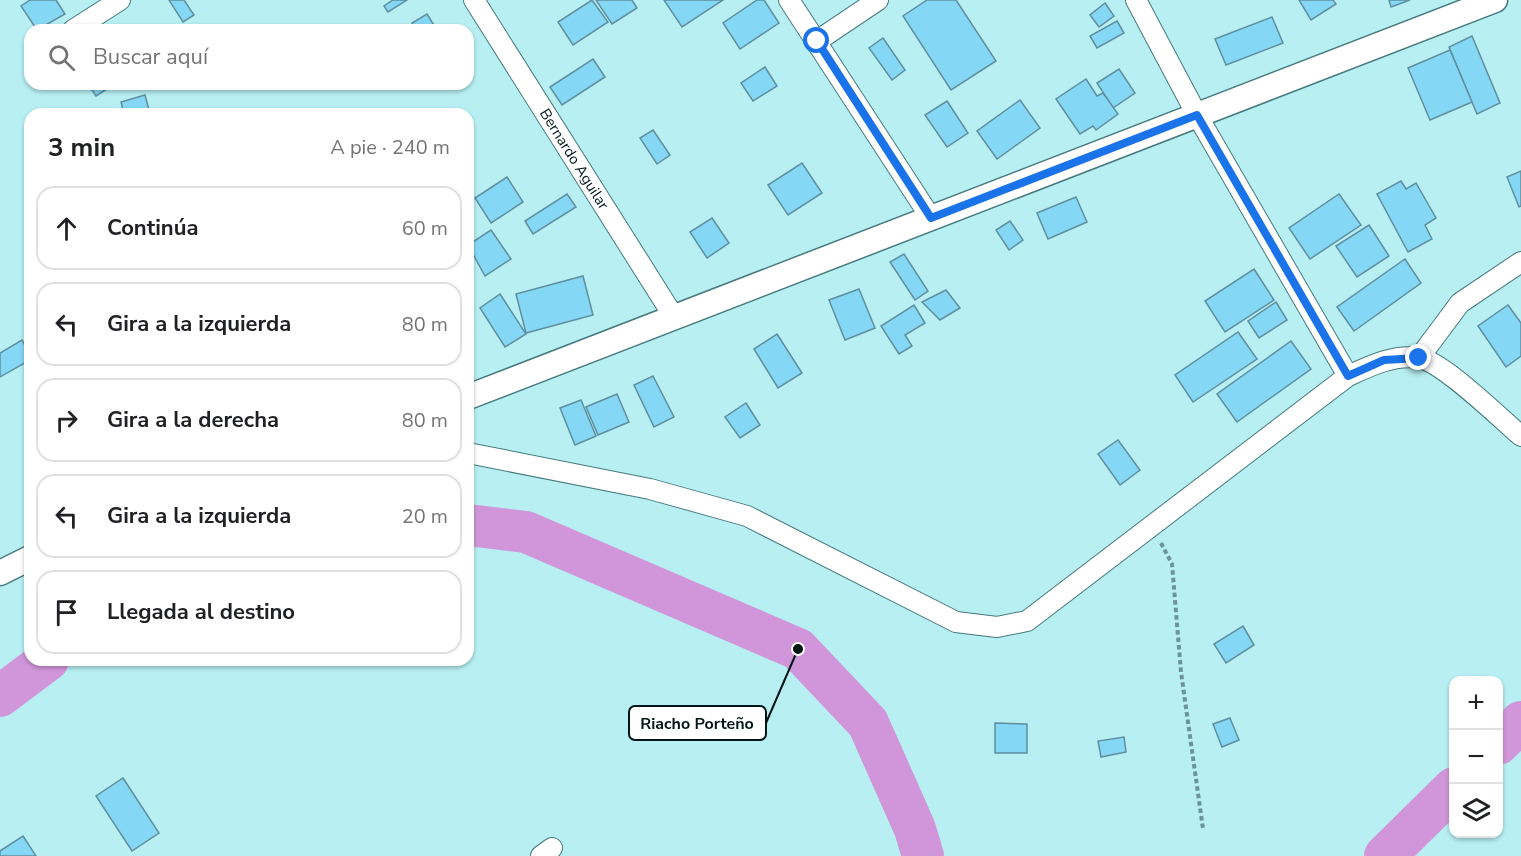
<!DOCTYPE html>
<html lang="es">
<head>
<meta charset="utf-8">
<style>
	body { margin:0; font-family:"Nunito Sans",sans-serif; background:#f2f2f2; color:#202124 }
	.controls { position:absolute; right:18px; bottom:18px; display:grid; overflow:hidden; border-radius:12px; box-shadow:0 2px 4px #0004 }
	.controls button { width:54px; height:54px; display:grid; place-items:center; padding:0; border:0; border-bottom:2px solid #e0e0e0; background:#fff; color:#202124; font:30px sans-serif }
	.stop { position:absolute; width:18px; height:18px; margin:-14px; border:4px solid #1a73e8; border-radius:50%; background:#fff }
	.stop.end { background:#1a73e8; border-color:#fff; box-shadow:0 2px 6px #0008 }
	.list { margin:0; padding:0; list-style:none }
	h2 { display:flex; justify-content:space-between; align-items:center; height:78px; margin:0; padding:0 24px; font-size:26px }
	h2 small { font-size:20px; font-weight:400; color:#757577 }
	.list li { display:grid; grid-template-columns:39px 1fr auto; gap:18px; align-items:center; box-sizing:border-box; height:84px; margin:0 12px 12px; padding:0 12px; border:2px solid #e0e0e0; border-radius:18px }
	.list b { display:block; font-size:22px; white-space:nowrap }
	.list em { font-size:20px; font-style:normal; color:#757577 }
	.icon { flex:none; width:33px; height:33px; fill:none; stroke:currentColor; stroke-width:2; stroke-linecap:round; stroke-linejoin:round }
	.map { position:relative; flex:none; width:1521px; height:856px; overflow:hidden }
	.search { position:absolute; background:#fff; box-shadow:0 2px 4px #0004; left:24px; top:24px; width:450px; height:66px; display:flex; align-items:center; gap:15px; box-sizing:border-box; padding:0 21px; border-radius:18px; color:#757577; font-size:22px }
	.panel { position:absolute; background:#fff; box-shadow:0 2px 4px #0004; left:24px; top:108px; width:450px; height:558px; border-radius:18px }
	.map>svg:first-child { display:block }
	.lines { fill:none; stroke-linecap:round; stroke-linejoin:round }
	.river { stroke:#d096d9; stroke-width:42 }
	.building { fill:#85d8f5; stroke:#5f8f9f; stroke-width:1.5 }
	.minor-casing { stroke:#467a7e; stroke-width:22 }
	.tertiary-casing { stroke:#467a7e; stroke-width:27 }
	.path { stroke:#6b9497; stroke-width:4; stroke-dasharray:4.5 3; stroke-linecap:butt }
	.minor { stroke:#fff; stroke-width:20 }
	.tertiary { stroke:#fff; stroke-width:24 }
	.route { stroke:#1a73e8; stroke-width:8 }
	.labels { text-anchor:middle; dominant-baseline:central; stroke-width:4.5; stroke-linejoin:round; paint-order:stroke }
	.street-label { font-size:15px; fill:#011416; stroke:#fff }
	.leader { fill:none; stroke:#011416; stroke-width:2 }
	.callout-dot { fill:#011416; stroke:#fff; stroke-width:2 }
	.callout { fill:#fff; stroke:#011416; stroke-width:2 }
	.callout-label { font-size:16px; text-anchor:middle; font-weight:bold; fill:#011416 }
</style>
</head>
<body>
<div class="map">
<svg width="1521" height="856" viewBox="0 0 1521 856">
	<rect width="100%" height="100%" fill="#b7eff3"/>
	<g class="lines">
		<g class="river">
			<polyline points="468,525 526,532 798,649 868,723 915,829 923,856"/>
			<polyline points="0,696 48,660"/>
			<polyline points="1498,744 1521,722"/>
			<polyline points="1385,856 1454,788"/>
		</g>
	</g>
	<g class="building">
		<polygon points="30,0 56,0 65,14 37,30 21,6"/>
		<polygon points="169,0 184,0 194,15 183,22"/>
		<polygon points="393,0 407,0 388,12 384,6"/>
		<polygon points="592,0 608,22 573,45 558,22"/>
		<polygon points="596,0 632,0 637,8 612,24"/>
		<polygon points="664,0 723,0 682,27"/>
		<polygon points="757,0 764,0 779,23 740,49 723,23"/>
		<polygon points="927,0 956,0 996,61 951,90 903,16"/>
		<polygon points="1299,0 1333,0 1336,4 1311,20"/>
		<polygon points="1389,0 1410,0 1391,7"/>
		<polygon points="1105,3 1114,16 1099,27 1090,15"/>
		<polygon points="427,14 435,27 430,30 416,30 412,23"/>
		<polygon points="1272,17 1283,43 1226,65 1215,39"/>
		<polygon points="1117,21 1124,33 1097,48 1090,36"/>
		<polygon points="1472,36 1500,103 1477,114 1449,47"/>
		<polygon points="883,38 905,70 892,80 869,48"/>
		<polygon points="1450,50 1472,102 1430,120 1408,68"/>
		<polygon points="593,59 605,77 562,105 550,87"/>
		<polygon points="765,67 777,86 753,101 741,83"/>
		<polygon points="1119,69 1135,93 1113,108 1097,83"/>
		<polygon points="1086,79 1097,96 1103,93 1118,114 1096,130 1093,126 1080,134 1056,99"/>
		<polygon points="88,84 115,84 96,96"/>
		<polygon points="145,95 150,114 124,114 121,102"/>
		<polygon points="1020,100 1040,128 997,159 977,131"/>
		<polygon points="947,101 968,133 947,147 925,115"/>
		<polygon points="653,130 670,155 657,164 640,138"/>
		<polygon points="802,163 822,193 788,215 768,185"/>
		<polygon points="1521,171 1521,206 1519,207 1507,177"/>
		<polygon points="507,177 523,202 491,223 475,198"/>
		<polygon points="1401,181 1406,189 1416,183 1436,218 1425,225 1432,239 1408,252 1377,194"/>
		<polygon points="567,194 576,207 533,234 525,221"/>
		<polygon points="1339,194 1361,225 1310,259 1289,228"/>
		<polygon points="1076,197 1087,222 1048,239 1037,213"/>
		<polygon points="712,218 729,243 707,258 690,232"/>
		<polygon points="1010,221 1023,240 1009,250 996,230"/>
		<polygon points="1369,225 1389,256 1357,277 1336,246"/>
		<polygon points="491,230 511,259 485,276 468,245"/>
		<polygon points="904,254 928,291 915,300 890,262"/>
		<polygon points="1405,259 1421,283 1354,331 1337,307"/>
		<polygon points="1254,269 1274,300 1225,332 1205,301"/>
		<polygon points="583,276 593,315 526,333 516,294"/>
		<polygon points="859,289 875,328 845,340 829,300"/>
		<polygon points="946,290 960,308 940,320 922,302"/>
		<polygon points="500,294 526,334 505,347 480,308"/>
		<polygon points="1276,302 1287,320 1259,338 1248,321"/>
		<polygon points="914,305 925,323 905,335 912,346 899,354 881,326"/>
		<polygon points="1508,305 1521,323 1521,356 1506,367 1478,326"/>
		<polygon points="1238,332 1257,359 1193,402 1175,375"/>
		<polygon points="777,334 802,373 778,388 754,349"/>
		<polygon points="22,340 30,354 30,360 0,377 0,353"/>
		<polygon points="1291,341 1311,369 1237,422 1217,394"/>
		<polygon points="653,376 674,417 654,427 634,385"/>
		<polygon points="617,394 629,422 598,435 586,407"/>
		<polygon points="581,400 596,436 575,445 560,408"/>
		<polygon points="746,403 760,425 740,438 725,417"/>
		<polygon points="1118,440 1140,470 1120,485 1098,454"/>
		<polygon points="1243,626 1254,645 1226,663 1214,644"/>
		<polygon points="1230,718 1239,740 1222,747 1213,724"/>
		<polygon points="995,723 1027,724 1027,753 995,753"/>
		<polygon points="1124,737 1126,752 1101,757 1098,741"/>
		<polygon points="123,778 159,833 132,851 96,796"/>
		<polygon points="23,836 36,856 0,856 0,851"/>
	</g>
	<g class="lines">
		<defs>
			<g id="minor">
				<path id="s1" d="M474,0L674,317"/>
				<polyline points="789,0 931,218"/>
				<polyline points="1136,0 1197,115 1348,376"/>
				<polyline points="73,30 120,0"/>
				<polyline points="817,41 878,0"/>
				<polyline points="1419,358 1460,303 1521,262"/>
				<path d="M468,453L650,489L747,516L956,622L997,627L1027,621L1348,376C1370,366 1394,354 1419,358C1442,361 1500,418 1521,436"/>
				<polyline points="541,856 552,848"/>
			</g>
			<g id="tertiary">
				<polyline points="468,397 1495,0"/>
				<polyline points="0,573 30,558"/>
			</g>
		</defs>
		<use href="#minor" class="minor-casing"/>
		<use href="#tertiary" class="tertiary-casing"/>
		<polyline class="path" points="1161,543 1172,564 1181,672 1203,829"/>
		<use href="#minor" class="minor"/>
		<use href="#tertiary" class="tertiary"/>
	</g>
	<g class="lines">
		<polyline class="route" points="817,41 931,218 1197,115 1348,376 1384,360 1419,358"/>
	</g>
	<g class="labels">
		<g class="street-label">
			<text stroke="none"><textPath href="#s1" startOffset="188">Bernardo Aguilar</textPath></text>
		</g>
	</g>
	<path class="leader" d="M798 649L766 723"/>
	<circle class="callout-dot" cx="798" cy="649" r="6"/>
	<rect class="callout" x="629" y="706" width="137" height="34" rx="6"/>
	<g class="callout-label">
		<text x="697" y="729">Riacho Porteño</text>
	</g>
</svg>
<div class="controls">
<button>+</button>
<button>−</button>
<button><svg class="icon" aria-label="layers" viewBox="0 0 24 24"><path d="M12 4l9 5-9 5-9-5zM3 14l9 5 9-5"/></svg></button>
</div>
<div class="stop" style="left:817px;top:41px"></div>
<div class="stop end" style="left:1419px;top:358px"></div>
<div class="search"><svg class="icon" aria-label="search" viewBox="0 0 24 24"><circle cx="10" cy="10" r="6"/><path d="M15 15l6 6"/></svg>Buscar aquí</div>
<section class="panel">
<h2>3 min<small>A pie · 240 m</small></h2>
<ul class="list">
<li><svg class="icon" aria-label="ahead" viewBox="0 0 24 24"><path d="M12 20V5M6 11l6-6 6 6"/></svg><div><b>Continúa</b></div><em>60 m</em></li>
<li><svg class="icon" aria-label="left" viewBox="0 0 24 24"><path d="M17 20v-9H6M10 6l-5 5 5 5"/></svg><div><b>Gira a la izquierda</b></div><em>80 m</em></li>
<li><svg class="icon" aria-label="right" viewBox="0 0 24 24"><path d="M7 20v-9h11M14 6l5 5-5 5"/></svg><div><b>Gira a la derecha</b></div><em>80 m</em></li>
<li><svg class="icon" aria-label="left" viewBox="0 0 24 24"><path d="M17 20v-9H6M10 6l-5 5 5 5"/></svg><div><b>Gira a la izquierda</b></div><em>20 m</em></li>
<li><svg class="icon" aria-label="arrive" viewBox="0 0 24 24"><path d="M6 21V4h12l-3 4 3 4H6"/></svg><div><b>Llegada al destino</b></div></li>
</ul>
</section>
</div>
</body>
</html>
